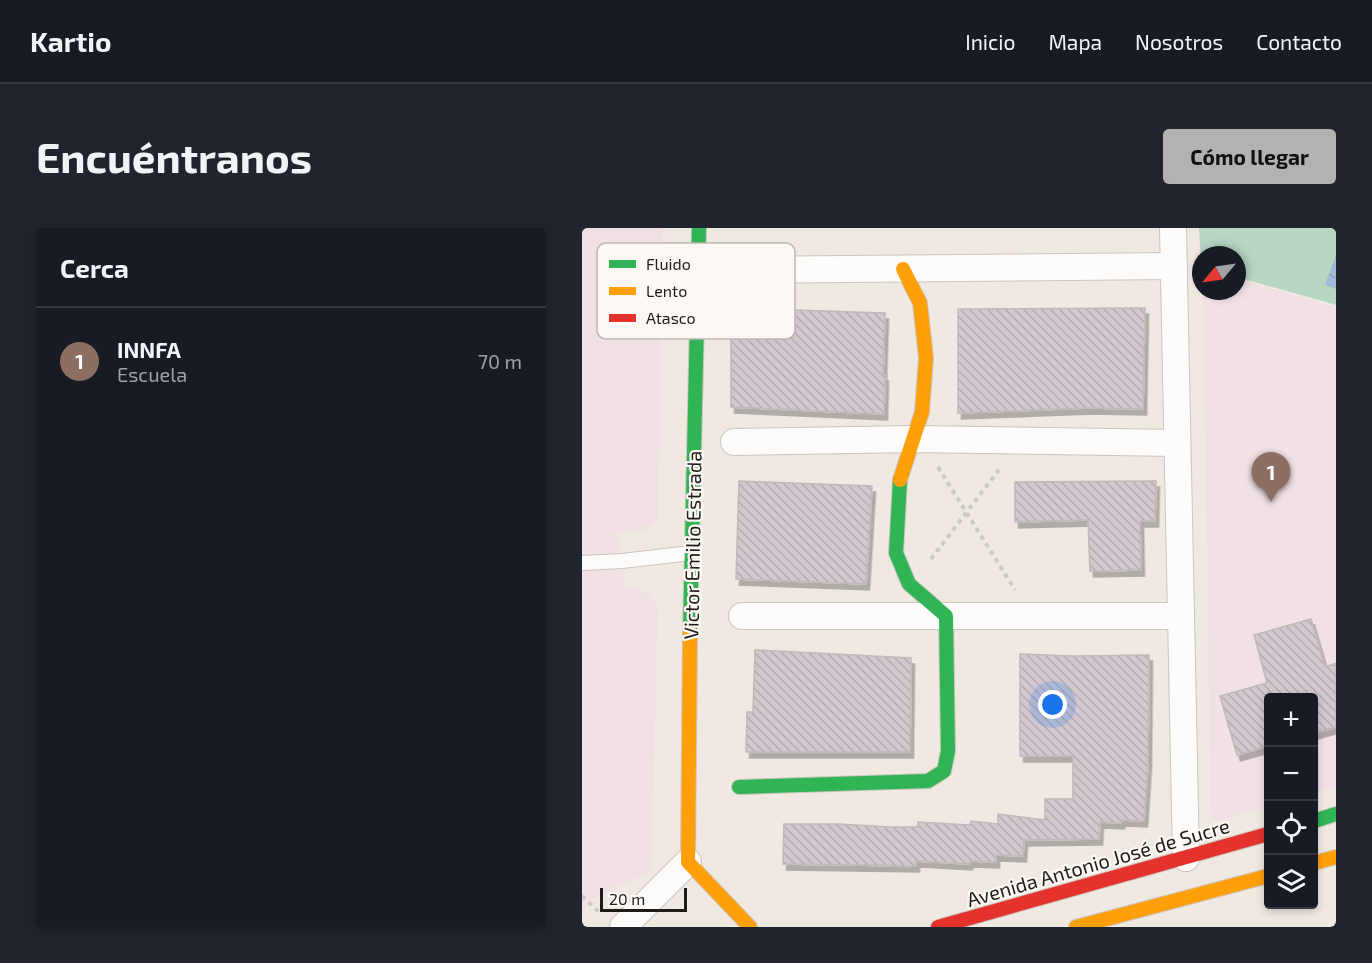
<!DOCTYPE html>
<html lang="es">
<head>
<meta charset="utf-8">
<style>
	body { margin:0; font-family:"Exo 2",sans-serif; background:#20242c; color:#f1f3f6 }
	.controls { position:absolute; right:18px; bottom:18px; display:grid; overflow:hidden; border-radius:6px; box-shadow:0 3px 9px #0003 }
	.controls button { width:54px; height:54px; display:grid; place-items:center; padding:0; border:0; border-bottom:2px solid #363941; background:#171b24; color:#f1f3f6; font:30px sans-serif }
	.compass { position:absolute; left:610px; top:18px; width:54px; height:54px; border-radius:50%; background:#171b24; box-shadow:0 3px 9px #0003; rotate:241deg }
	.scale { position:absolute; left:18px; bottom:15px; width:87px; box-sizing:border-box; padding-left:6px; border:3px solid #1f1b16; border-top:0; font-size:16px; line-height:21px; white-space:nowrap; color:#1f1b16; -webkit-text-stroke:4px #fdf8f3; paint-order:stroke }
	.you { position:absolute; left:471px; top:477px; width:21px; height:21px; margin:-15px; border:4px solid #fff; border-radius:50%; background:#1a73e8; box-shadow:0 0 0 9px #1a73e833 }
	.badge { display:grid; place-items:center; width:39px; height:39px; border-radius:50%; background:#b3b2b1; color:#fff; font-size:20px; font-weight:700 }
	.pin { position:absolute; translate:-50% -50px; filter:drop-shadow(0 2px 3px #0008) }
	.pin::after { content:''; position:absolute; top:32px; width:21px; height:18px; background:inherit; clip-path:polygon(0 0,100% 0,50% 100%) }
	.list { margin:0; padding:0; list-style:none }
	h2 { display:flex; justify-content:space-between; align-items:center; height:78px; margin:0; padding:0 24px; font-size:26px }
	h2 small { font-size:20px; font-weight:400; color:#9ea1a6 }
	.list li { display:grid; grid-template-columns:39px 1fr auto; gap:18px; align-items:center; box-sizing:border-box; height:108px; padding:0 24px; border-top:2px solid #363941 }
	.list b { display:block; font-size:22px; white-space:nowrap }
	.list p { margin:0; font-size:20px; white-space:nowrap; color:#9ea1a6 }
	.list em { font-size:20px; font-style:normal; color:#9ea1a6 }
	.icon { flex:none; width:33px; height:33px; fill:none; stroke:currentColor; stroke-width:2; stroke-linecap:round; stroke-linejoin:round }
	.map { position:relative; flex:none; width:754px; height:699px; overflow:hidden; border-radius:6px }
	header { display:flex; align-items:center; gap:36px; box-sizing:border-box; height:84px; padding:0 30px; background:#171b24; border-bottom:2px solid #363941 }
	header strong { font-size:28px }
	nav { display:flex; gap:33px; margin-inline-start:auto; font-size:21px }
	.intro { display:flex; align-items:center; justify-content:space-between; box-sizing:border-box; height:144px; padding:0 36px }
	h1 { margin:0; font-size:42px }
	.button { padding:15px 27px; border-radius:6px; background:#b3b2b1; color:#111; font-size:21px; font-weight:700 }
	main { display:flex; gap:36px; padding:0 36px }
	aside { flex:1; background:#171b24; border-radius:6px; box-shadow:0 3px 9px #0003 }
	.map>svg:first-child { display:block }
	.education { fill:#f1e1e5 }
	.pitch { fill:#b7d7c3 }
	.water { fill:url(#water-ripples) }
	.building { fill:url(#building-back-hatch); stroke:#bfbab9; stroke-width:1.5; filter:url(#shadow) }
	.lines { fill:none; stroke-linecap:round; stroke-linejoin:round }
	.lane-casing { stroke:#cbc5bf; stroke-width:16 }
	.street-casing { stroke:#cbc5bf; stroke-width:28 }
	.fast-casing { stroke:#cbc5bf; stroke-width:16 }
	.slow-casing { stroke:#cbc5bf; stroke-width:16 }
	.jam-casing { stroke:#cbc5bf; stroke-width:16 }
	.path { stroke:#cbc9c6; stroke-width:4; stroke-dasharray:4.5 4.5; stroke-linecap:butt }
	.lane { stroke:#fdfcfb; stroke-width:14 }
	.street { stroke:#fdfcfb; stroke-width:26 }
	.fast { stroke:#30b455; stroke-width:14 }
	.slow { stroke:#ff9f0a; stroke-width:14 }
	.jam { stroke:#e5322d; stroke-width:14 }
	.labels { text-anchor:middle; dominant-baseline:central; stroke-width:4.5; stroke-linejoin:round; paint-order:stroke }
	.street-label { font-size:20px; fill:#1f1b16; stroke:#fdf8f3 }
	.key { fill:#fdf8f3; stroke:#bab6b1; stroke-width:1.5 }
	.key-label { font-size:16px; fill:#1f1b16 }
</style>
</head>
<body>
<header>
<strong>Kartio</strong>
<nav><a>Inicio</a><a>Mapa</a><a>Nosotros</a><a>Contacto</a></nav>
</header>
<div class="intro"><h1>Encuéntranos</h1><a class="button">Cómo llegar</a></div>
<main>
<aside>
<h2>Cerca<small></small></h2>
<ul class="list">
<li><span class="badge" style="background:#8d6e63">1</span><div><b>INNFA</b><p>Escuela</p></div><em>70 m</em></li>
</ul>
</aside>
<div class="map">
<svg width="754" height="699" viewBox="0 0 754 699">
	<defs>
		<pattern id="water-ripples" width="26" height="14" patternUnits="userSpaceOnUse" patternTransform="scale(1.5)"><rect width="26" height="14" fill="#a0b9da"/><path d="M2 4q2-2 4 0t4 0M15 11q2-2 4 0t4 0" fill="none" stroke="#899eba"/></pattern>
		<pattern id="building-back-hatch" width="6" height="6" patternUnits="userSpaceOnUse" patternTransform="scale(1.5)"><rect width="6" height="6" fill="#d3c8cf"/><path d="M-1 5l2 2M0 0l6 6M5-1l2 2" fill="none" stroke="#b5abb1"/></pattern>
		<filter id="shadow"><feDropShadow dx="3.5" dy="6" stdDeviation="0" flood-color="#0004"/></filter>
	</defs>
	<rect width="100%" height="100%" fill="#f0e9e2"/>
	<g class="education">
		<polygon points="0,0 81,0 76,293 63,302 36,304 43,359 64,365 76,377 69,643 10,671 0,685"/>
		<polygon points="655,51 754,79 754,558 732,565 732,470 686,470 686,578 635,593 629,590 621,63 655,63"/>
	</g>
	<polygon class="pitch" points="617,0 754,0 754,77 655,49 655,27 619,27 619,38"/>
	<polygon class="water" points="754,27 754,61 743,57"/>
	<g class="building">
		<polygon points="149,80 303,85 301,147 303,147 302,186 149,179"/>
		<polygon points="563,80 561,181 506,180 376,185 376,81"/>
		<polygon points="157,253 290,258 284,356 154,351"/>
		<polygon points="574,253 573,293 558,293 559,342 508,343 506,292 433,294 433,254"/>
		<polygon points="729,391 743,439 754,435 754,499 732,505 732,470 689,470 687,460 687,518 655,527 638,468 685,455 672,407"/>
		<polygon points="173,422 329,430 328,524 164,524 165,484 171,484"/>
		<polygon points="438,426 490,428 567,427 566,536 562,593 540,592 539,595 518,594 517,611 442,612 441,628 414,627 414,634 388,633 387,636 334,633 334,638 201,636 202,596 256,596 309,599 336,599 336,594 388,597 389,593 416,596 416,586 463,592 463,571 491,571 491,528 438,528"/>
	</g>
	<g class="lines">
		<defs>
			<polyline id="lane" points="0,335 40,333 109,325"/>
			<g id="street">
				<polyline points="591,0 604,630"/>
				<polyline points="159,42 592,38"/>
				<polyline points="152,214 331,211 595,215"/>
				<polyline points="160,388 599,388"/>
				<polyline points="41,699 106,634"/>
			</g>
			<g id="fast">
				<polyline points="108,404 117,0"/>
				<polyline points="157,559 346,553 362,543 366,523 364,388 327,356 314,325 318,252"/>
				<polyline points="732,593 754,586"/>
			</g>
			<g id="slow">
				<polyline points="318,252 340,184 344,130 338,75 321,41"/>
				<polyline points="108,404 106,634 168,699"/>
				<polyline points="732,635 754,629"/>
				<polyline points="494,699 686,648"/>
			</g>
			<polyline id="jam" points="356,699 686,606"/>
		</defs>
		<use href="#lane" class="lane-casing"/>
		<use href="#street" class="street-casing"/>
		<use href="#fast" class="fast-casing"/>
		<use href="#slow" class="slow-casing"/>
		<use href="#jam" class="jam-casing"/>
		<g class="path">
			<polyline points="356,239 433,362"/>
			<polyline points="349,331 419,239"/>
			<polyline points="0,668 19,686"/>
		</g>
		<use href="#lane" class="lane"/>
		<use href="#street" class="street"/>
		<use href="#fast" class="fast"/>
		<use href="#slow" class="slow"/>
		<use href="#jam" class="jam"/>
	</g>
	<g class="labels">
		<g class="street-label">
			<text transform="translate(110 317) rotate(-89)">Victor Emilio Estrada</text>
			<text transform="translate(516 634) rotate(-16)">Avenida Antonio José de Sucre</text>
		</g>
	</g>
	<rect x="15" y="15" width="198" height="96" rx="9" class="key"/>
	<rect x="27" y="32" width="27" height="8" fill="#30b455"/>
	<rect x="27" y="59" width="27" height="8" fill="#ff9f0a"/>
	<rect x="27" y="86" width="27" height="8" fill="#e5322d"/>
	<g class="key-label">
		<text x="64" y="42">Fluido</text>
		<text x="64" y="69">Lento</text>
		<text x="64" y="96">Atasco</text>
	</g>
</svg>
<div class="controls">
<button>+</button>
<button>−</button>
<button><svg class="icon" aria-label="locate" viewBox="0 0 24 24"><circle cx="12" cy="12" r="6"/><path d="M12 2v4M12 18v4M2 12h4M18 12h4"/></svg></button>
<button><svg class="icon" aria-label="layers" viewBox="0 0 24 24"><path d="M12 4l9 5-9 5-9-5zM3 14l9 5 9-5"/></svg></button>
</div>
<svg class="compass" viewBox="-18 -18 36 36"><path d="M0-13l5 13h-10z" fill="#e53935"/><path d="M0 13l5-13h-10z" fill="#9ea1a6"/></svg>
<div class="scale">20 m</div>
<div class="you"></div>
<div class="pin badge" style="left:689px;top:274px;background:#8d6e63">1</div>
</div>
</main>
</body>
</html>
